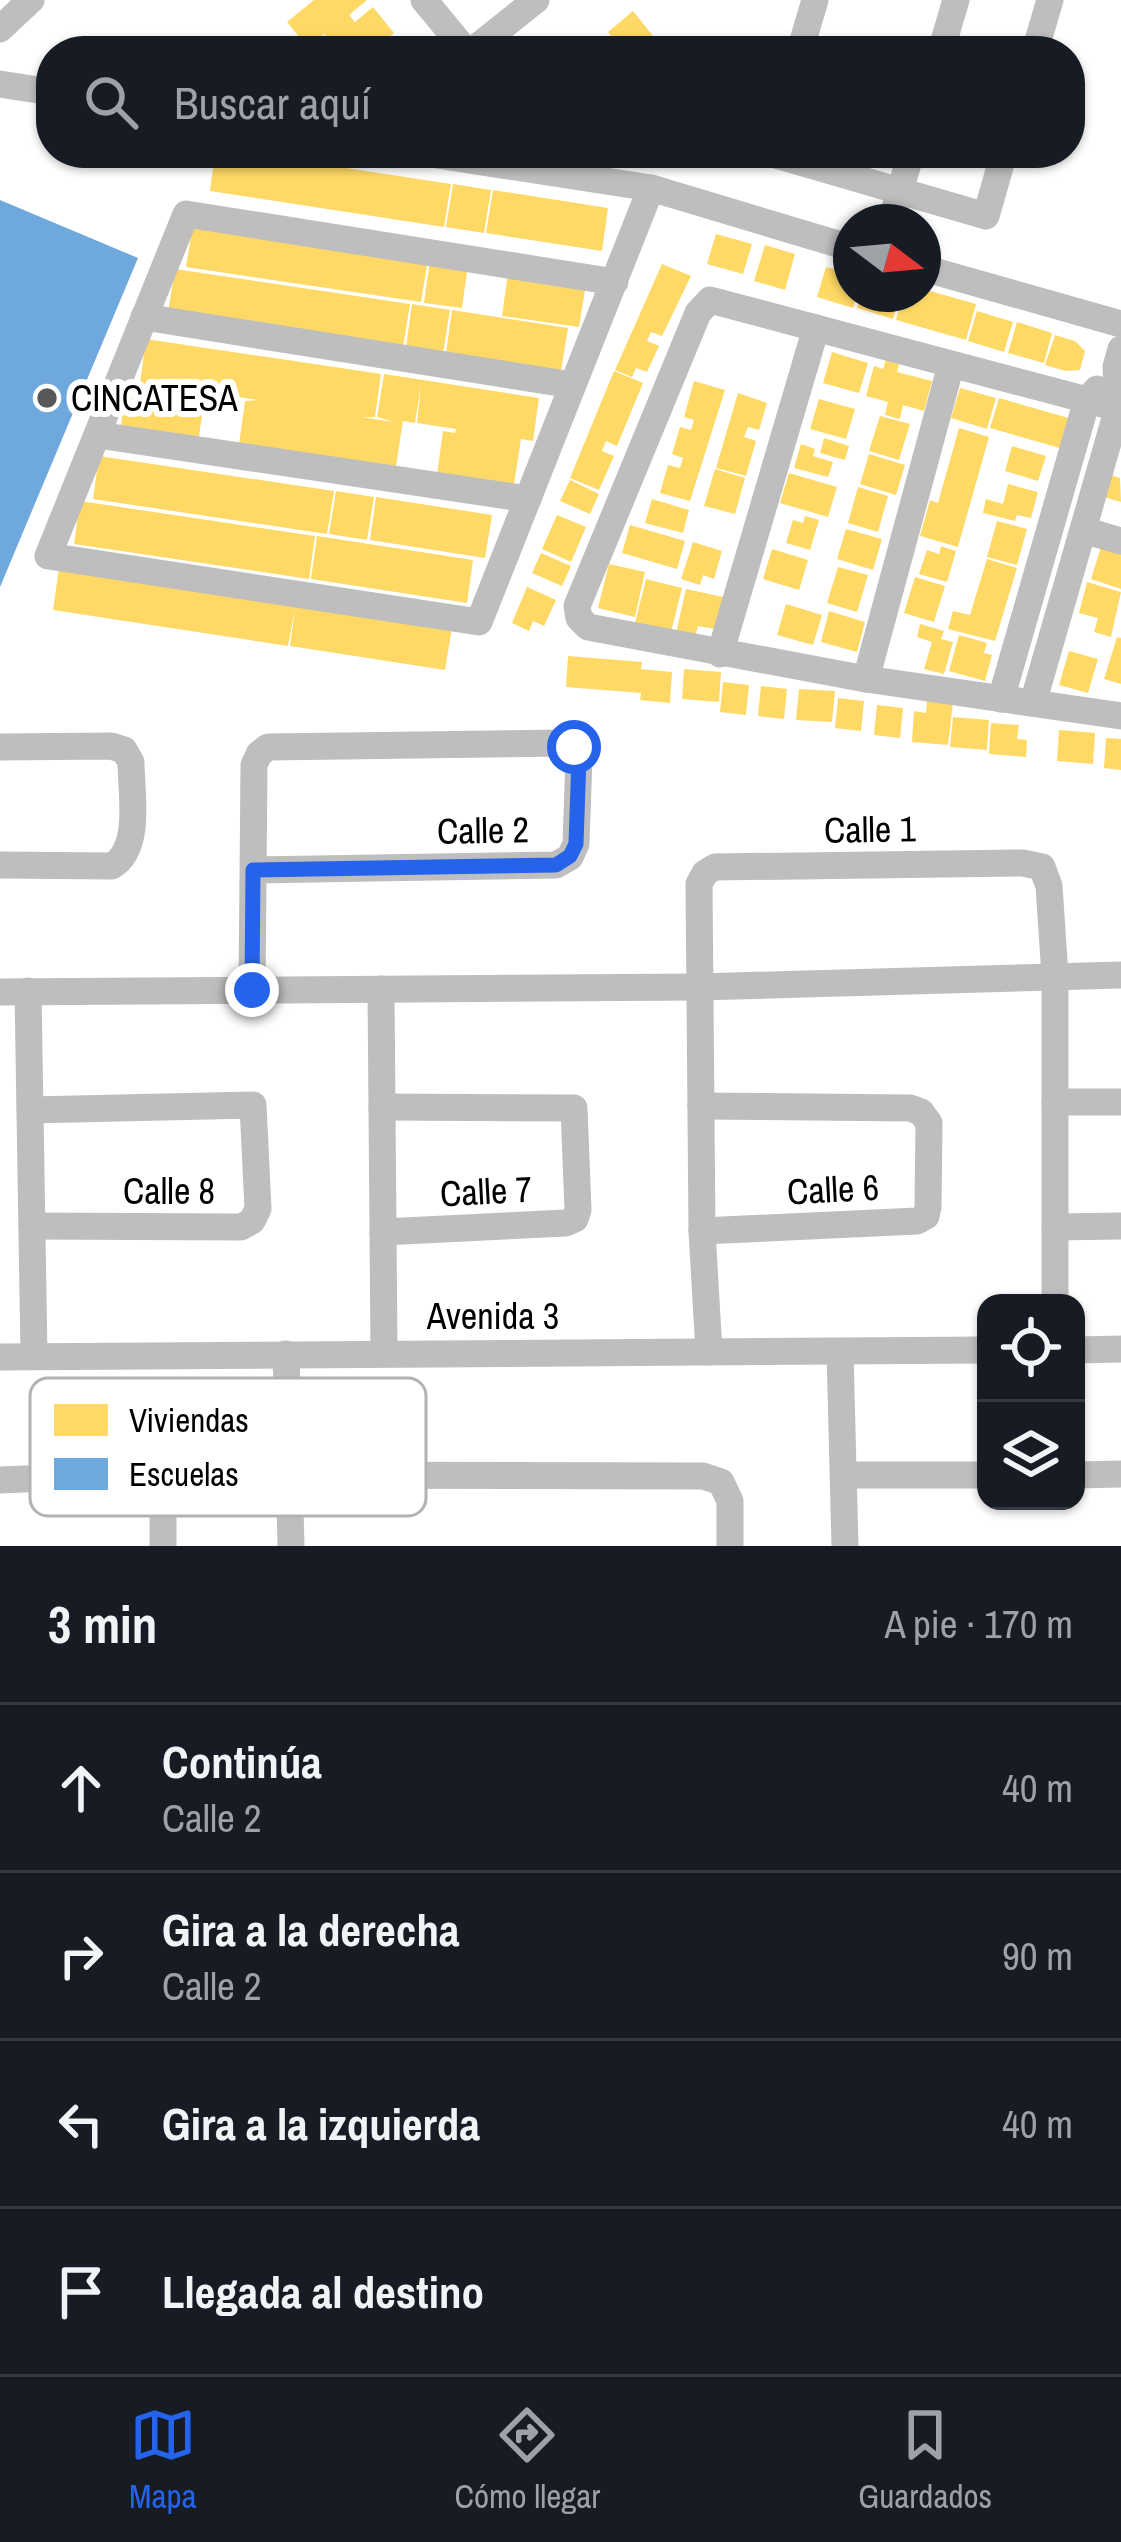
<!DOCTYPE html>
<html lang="es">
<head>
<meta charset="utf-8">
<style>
	body { margin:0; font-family:"Archivo Narrow",sans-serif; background:#20242c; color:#f1f3f6 }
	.controls { position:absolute; right:36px; bottom:36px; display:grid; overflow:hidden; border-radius:24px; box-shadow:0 3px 9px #0004 }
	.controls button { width:108px; height:108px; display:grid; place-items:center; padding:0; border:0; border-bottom:3px solid #363941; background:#171b24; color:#f1f3f6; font:60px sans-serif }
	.compass { position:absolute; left:833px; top:204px; width:108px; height:108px; border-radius:50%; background:#171b24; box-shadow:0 3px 9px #0004; rotate:106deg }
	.stop { position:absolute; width:36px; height:36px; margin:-27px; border:9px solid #2563eb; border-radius:50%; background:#fff }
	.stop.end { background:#2563eb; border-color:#fff; box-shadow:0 3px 12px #0008 }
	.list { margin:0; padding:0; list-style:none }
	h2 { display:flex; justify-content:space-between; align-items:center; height:156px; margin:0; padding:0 48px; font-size:51px }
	h2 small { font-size:39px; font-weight:400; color:#9ea1a6 }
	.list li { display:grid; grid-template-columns:78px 1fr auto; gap:36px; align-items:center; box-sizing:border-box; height:168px; padding:0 48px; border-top:3px solid #363941 }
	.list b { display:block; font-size:45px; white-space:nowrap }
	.list p { margin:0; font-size:39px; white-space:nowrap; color:#9ea1a6 }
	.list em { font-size:39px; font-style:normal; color:#9ea1a6 }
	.icon { flex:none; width:66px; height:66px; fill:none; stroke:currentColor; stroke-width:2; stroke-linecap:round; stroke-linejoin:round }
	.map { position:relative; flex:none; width:1121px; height:1546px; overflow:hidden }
	.search { position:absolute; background:#171b24; box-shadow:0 3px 9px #0004; left:36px; right:36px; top:36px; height:132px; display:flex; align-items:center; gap:30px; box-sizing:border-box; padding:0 42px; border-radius:48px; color:#9ea1a6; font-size:45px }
	.sheet { height:828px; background:#171b24 }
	nav { display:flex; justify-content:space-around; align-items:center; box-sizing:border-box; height:168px; border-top:3px solid #363941; background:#171b24; font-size:33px; color:#9ea1a6 }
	nav a { display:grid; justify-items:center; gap:6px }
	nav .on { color:#2563eb }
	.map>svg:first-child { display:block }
	.homes { fill:#ffd966 }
	.schools { fill:#6fa8dc }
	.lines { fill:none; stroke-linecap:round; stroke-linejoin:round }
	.minor { stroke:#bebebe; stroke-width:27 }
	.route { stroke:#2563eb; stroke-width:15 }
	.poi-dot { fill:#595959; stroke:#fff; stroke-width:4.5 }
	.labels { text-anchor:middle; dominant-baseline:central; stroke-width:12; stroke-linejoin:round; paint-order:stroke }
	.poi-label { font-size:36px; fill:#000; stroke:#fff; text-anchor:start }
	.street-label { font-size:36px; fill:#000; stroke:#fff }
	.key { fill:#fff; stroke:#b2b2b2; stroke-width:3 }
	.key-label { font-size:33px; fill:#000 }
</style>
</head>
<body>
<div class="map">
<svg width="1121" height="1546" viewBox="0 0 1121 1546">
	<rect width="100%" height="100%" fill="#fff"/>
	<g class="homes">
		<polygon points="314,0 367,0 349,15 355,22 373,7 394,33 372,51 322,51 332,43 324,34 307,47 287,22"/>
		<polygon points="633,11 665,51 623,51 608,32"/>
		<polygon points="215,153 247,153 451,184 444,227 210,191"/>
		<polygon points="453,184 491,190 484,233 446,227"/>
		<polygon points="493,190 608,208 602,251 486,233"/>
		<polygon points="193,224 428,259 421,302 186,267"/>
		<polygon points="716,234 752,244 743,274 707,264"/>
		<polygon points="765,245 795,254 785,290 754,281"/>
		<polygon points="430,260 468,265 462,308 424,303"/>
		<polygon points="662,264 691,276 662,336 651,332 647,341 659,346 647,372 636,368 632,377 615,370"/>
		<polygon points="826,267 851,274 851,294 857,294 853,308 817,297"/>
		<polygon points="175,269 410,304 403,347 168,312"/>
		<polygon points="508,273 586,284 579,327 502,316"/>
		<polygon points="923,289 976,304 966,340 896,320 903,294 923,294"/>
		<polygon points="861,294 900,294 893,319 857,308"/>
		<polygon points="412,304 450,310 443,353 406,347"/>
		<polygon points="452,310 568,328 561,371 446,353"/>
		<polygon points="977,311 1013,322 1004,352 968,341"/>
		<polygon points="1017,322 1052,333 1044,363 1008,353"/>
		<polygon points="1055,335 1075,341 1085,351 1080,370 1066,371 1045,365"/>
		<polygon points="146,339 381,374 375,417 362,417 394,422 377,417 384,374 539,398 533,441 521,439 514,484 437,474 443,431 455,433 456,429 417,423 421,385 415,423 403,421 396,466 239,444 245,401 258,400 205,392 199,437 121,425 127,382 140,383"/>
		<polygon points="832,352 868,363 859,393 823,383"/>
		<polygon points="886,360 899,364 897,372 932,381 924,411 903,405 900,419 885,415 888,402 866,396 874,366 883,369"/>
		<polygon points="614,371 643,383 617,446 606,441 602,451 614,456 599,490 570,478"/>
		<polygon points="694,381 725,390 690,501 660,493 668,465 680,468 683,458 672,454 680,427 691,430 694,420 684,417"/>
		<polygon points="960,388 996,398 987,429 951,418"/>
		<polygon points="738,393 767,403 759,430 748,427 744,437 756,441 746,476 716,468"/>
		<polygon points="999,398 1072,419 1063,449 990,428"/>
		<polygon points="819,399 855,409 846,439 810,429"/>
		<polygon points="880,416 910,424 899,460 869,451"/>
		<polygon points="959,428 989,437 958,547 920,536 930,500 938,503"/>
		<polygon points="824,438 849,446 845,460 820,453"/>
		<polygon points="801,444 815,449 813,456 833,462 828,477 794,468"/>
		<polygon points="1012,446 1046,456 1038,481 1005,471"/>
		<polygon points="869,454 905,465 896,495 860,484"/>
		<polygon points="99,456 334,491 327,534 93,499"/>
		<polygon points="715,469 745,478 735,514 704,506"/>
		<polygon points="789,473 837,487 828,517 780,503"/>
		<polygon points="1110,475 1120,478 1121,502 1104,497"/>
		<polygon points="570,480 599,494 590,514 560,501"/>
		<polygon points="1008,484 1038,492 1031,518 1017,515 1015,521 983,513 986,499 1003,504"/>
		<polygon points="858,487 888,496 878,532 848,523"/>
		<polygon points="336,491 374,497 367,540 329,534"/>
		<polygon points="376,497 492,515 485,558 370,540"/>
		<polygon points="652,499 689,510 683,533 645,523"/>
		<polygon points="80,501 315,536 309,579 74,544"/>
		<polygon points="557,515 586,527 571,562 542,549"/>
		<polygon points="805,516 819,520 810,550 786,543 793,520 803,523"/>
		<polygon points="997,521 1027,529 1017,565 987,557"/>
		<polygon points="630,525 685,541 677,569 622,553"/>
		<polygon points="846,529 882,539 873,570 837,559"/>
		<polygon points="317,536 473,560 467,603 311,579"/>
		<polygon points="693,542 722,551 714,579 703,575 700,585 681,579"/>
		<polygon points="941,546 956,551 947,582 919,574 927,550 939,554"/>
		<polygon points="1101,547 1121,553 1121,589 1091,579"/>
		<polygon points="772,549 808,560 799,590 763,579"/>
		<polygon points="541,553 571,566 562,586 532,573"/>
		<polygon points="987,559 1017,568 995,641 948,629 953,611 970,615"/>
		<polygon points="609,564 645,572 635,617 598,608"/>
		<polygon points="838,567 868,575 857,612 827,603"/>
		<polygon points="59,568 452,627 445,670 290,646 295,608 288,646 53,610"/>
		<polygon points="915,577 945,586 934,622 904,613"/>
		<polygon points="646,579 682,588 671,632 635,623"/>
		<polygon points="1087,582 1121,592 1111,637 1094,632 1098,618 1079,613"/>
		<polygon points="527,587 556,600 544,626 533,621 529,631 512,623"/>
		<polygon points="686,589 723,597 715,629 698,626 695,637 676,633"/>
		<polygon points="786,604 822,615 813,645 777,635"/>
		<polygon points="829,611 865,622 857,652 821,642"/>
		<polygon points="920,624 944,631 941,639 953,642 944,674 924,669 932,642 917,637"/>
		<polygon points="959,635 987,643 984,653 992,655 985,681 949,671"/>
		<polygon points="1117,637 1121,638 1121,684 1104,679"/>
		<polygon points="1069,651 1098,659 1088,693 1059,685"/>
		<polygon points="568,656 642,662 641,669 672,672 670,703 640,700 641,693 566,687"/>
		<polygon points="684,669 721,672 719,702 682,699"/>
		<polygon points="723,682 749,685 746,715 720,712"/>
		<polygon points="761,686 787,689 784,719 758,716"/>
		<polygon points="799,689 835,691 832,722 796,720"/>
		<polygon points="838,698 864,701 861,731 835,728"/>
		<polygon points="927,701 953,703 948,745 912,742 914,711 926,713"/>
		<polygon points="877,705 903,708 900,738 874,735"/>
		<polygon points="953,717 989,720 987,750 950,747"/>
		<polygon points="991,723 1019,725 1017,739 1027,740 1026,757 989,754"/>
		<polygon points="1059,730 1095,733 1093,764 1057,761"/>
		<polygon points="1106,738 1121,739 1121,770 1104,768"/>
	</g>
	<polygon class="schools" points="0,200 138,258 0,587"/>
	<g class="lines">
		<g class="minor">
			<polyline points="424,0 466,51"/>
			<polyline points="0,29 31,0"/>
			<polyline points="472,51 536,0"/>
			<polyline points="800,51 815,0"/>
			<polyline points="941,51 956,0"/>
			<polyline points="1035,51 1050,0"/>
			<polyline points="0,84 51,92"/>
			<polyline points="424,153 651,188 851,248"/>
			<polyline points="769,153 986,216 1004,153"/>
			<polyline points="891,222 911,153"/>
			<polyline points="923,268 1121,324"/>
			<polyline points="615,282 186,214 48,556 479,622 651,188"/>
			<polyline points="144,317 572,385"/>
			<polyline points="1121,409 710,300 698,313 577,606 579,618 588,627 866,679 1121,716"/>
			<polyline points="98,435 528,499"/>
			<polyline points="1083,530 1121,541"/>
			<polyline points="720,654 816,328"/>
			<polyline points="866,679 951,365"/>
			<polyline points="1001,699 1087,400 1097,389"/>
			<polyline points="1033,703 1118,408 1116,367 1121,349"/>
			<path d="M0,747L111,746L124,750L131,762C131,793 142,848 112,866L0,865"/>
			<polyline points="381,989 384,1352"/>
			<polyline points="252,990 254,765 259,754 268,747 566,743 579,757 576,844 570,857 556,865 253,870"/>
			<polyline points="28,991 34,1356"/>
			<polyline points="0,992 698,987 1121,975"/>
			<polyline points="1055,1102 1121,1102"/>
			<polyline points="701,1106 910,1108 921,1112 929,1123 928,1207 926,1216 917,1221 702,1231"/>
			<polyline points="382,1107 574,1108 578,1210 575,1219 566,1223 383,1232"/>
			<polyline points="30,1110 253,1105 258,1209 252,1221 241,1227 32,1226"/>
			<polyline points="1055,1227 1121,1226"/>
			<polyline points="1076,1350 1121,1349"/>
			<polyline points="709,1352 702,1231 699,884 705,873 715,867 1023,863 1042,867 1049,886 1055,976 1055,1303"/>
			<polyline points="840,1352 845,1546"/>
			<polyline points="286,1354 291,1546"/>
			<polyline points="0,1357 986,1350"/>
			<polyline points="289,1475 703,1476 721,1482 730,1501 730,1546"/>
			<polyline points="845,1475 986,1475"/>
			<polyline points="1076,1475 1121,1474"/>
			<polyline points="0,1480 143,1474 158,1478 163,1489 163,1546"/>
		</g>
	</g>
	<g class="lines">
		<polyline class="route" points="252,990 253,870 556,865 570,856 576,844 579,757 574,747"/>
	</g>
	<circle class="poi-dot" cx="47" cy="398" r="12"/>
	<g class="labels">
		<g class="poi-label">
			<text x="71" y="398">CINCATESA</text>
		</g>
		<g class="street-label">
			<text transform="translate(870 829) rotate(-1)">Calle 1</text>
			<text transform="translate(483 830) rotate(-1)">Calle 2</text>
			<text transform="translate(833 1189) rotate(-3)">Calle 6</text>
			<text x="169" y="1191">Calle 8</text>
			<text transform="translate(486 1191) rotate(-3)">Calle 7</text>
			<text x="493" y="1316">Avenida 3</text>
		</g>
	</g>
	<rect x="30" y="1378" width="396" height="138" rx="18" class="key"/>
	<rect x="54" y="1404" width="54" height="32" fill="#ffd966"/>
	<rect x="54" y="1458" width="54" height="32" fill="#6fa8dc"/>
	<g class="key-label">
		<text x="129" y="1432">Viviendas</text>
		<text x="129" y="1486">Escuelas</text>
	</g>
</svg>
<div class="controls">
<button><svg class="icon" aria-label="locate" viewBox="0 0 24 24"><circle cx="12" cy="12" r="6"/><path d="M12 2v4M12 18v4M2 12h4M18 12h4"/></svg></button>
<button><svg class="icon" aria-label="layers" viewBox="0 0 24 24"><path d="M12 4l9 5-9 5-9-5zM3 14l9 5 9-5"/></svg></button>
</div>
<svg class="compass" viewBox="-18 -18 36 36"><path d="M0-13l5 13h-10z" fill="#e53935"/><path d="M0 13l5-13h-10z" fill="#9ea1a6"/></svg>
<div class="stop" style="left:574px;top:747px"></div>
<div class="stop end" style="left:252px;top:990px"></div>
<div class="search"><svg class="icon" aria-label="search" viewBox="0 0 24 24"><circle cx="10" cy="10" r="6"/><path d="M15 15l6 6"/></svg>Buscar aquí</div>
</div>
<section class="sheet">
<h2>3 min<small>A pie · 170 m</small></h2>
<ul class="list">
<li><svg class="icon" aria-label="ahead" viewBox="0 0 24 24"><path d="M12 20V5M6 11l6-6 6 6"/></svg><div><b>Continúa</b><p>Calle 2</p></div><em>40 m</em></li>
<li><svg class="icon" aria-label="right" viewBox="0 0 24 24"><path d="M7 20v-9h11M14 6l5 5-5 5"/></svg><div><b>Gira a la derecha</b><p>Calle 2</p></div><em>90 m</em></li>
<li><svg class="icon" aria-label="left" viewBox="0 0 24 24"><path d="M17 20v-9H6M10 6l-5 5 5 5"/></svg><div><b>Gira a la izquierda</b></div><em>40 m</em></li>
<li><svg class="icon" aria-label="arrive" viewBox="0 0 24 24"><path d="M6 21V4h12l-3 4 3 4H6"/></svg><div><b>Llegada al destino</b></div></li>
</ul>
</section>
<nav>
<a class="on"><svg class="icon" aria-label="map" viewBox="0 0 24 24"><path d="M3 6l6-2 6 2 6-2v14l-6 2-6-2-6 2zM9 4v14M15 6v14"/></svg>Mapa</a>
<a><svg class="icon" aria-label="directions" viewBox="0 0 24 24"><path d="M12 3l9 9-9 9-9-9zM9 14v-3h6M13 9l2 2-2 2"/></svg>Cómo llegar</a>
<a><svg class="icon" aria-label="saved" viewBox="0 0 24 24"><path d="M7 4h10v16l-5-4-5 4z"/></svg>Guardados</a>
</nav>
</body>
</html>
